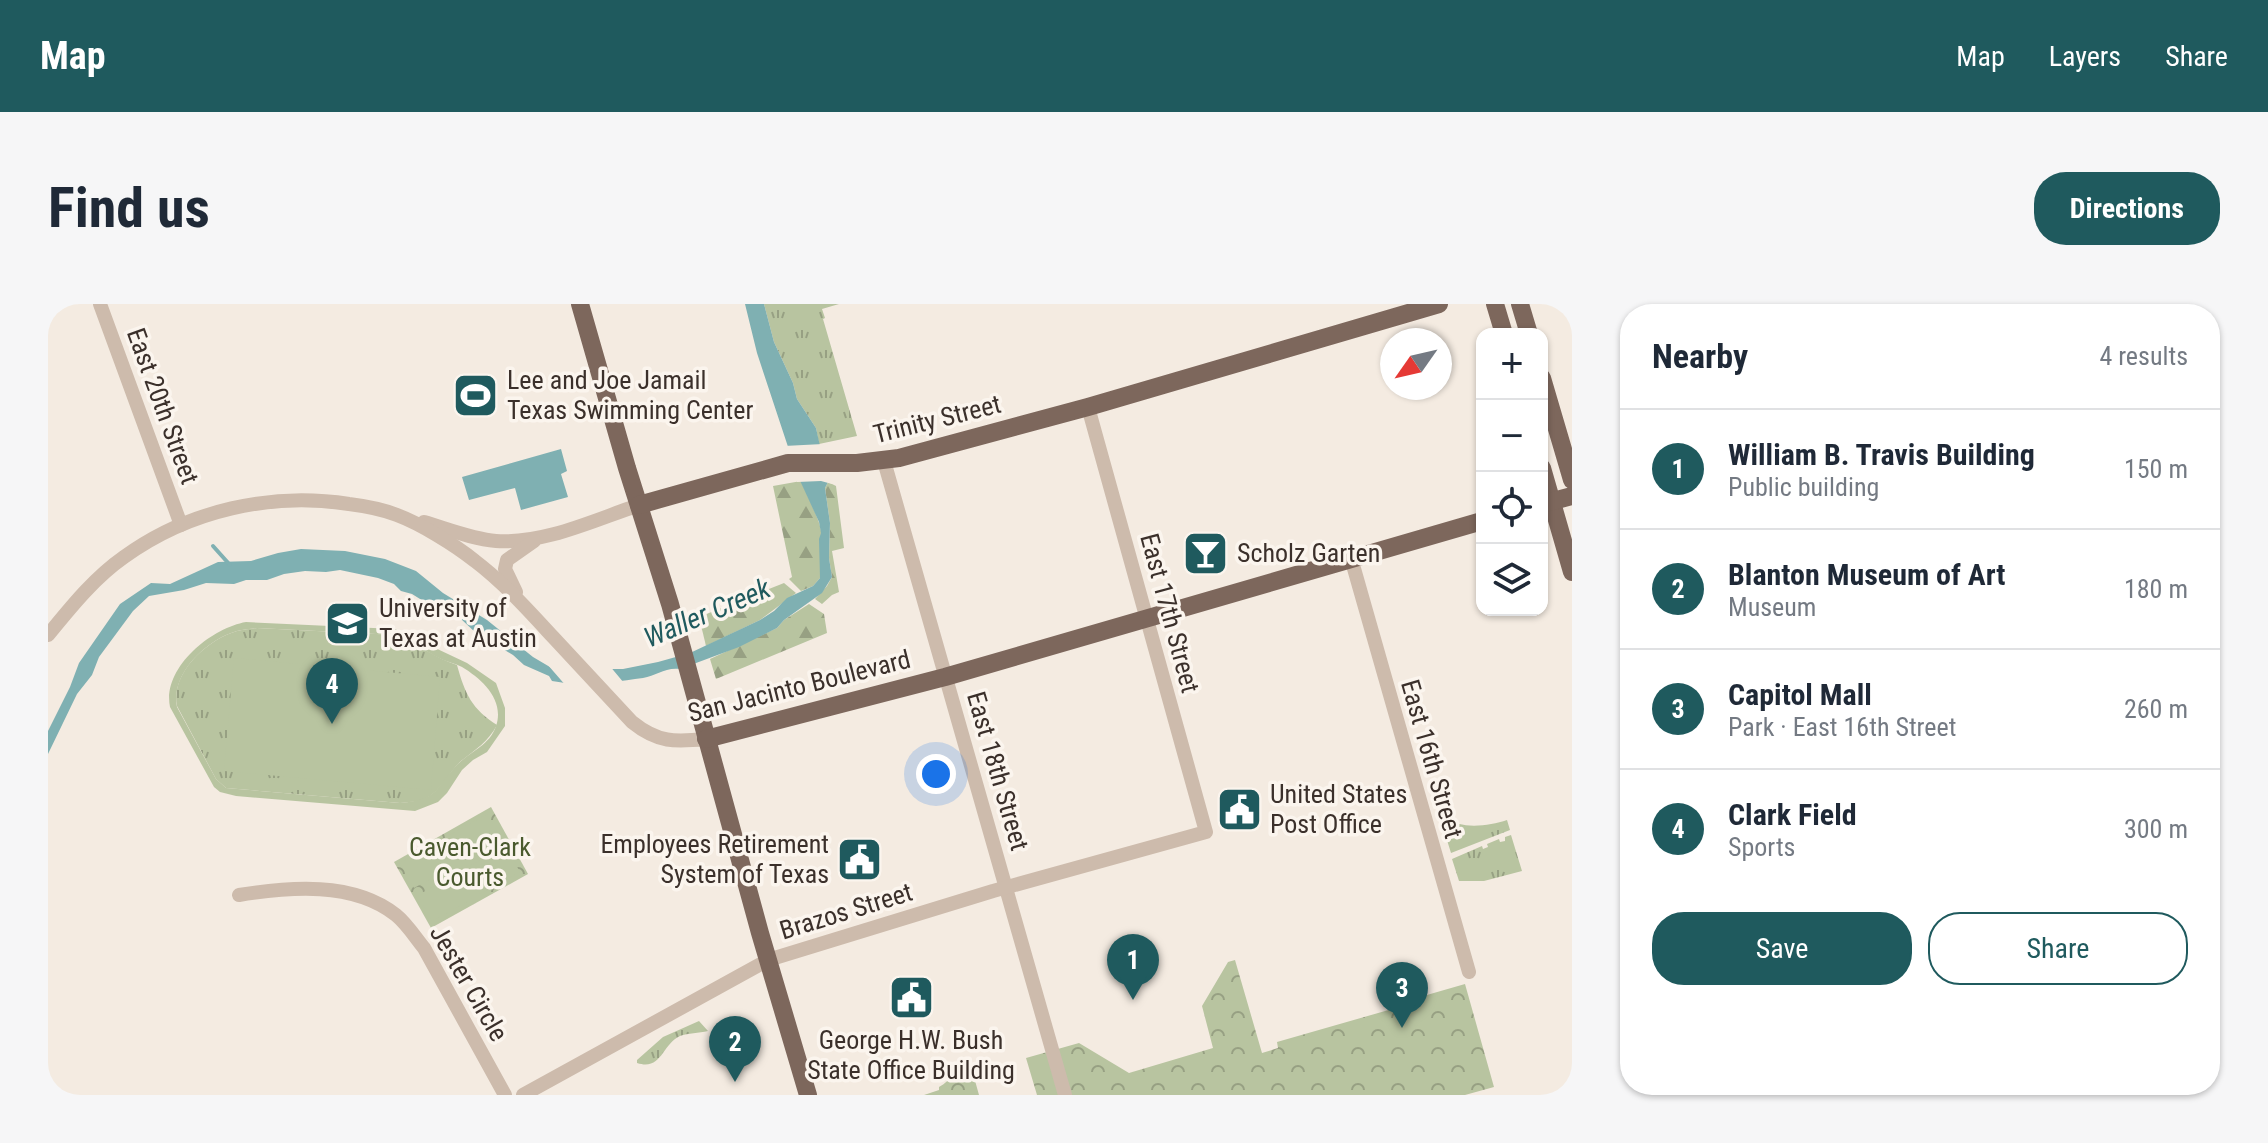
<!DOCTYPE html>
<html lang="en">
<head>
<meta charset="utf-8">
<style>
	body { margin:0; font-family:"Roboto Condensed",sans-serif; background:#f6f6f7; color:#1f2937 }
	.controls { position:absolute; right:24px; top:24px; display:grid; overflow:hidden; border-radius:16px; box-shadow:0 2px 6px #0004 }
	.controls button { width:72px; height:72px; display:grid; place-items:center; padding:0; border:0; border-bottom:2px solid #e0e1e3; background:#fff; color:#1f2937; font:40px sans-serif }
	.compass { position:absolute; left:1332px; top:24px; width:72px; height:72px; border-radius:50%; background:#fff; box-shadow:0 2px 6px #0004; rotate:236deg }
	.you { position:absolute; left:888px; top:470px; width:28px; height:28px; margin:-20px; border:6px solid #fff; border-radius:50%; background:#1a73e8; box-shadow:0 0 0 12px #1a73e833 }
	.badge { display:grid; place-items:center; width:52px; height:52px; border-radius:50%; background:#1f5a5e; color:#fff; font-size:26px; font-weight:700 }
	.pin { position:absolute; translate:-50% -66px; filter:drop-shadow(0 2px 4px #0008) }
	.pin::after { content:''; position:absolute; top:42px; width:28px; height:24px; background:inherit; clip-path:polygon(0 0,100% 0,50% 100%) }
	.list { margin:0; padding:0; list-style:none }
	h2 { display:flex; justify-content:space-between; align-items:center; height:104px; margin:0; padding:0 32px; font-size:34px }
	h2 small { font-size:26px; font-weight:400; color:#747a83 }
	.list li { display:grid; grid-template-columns:52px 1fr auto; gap:24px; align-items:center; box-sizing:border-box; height:120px; padding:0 32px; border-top:2px solid #e0e1e3 }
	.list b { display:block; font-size:30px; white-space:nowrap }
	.list p { margin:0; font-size:26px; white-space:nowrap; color:#747a83 }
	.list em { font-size:26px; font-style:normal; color:#747a83 }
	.actions { display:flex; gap:16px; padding:24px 32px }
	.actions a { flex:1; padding:18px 0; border:2px solid #1f5a5e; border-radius:32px; text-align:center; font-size:28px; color:#1f5a5e }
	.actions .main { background:#1f5a5e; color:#fff }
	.icon { flex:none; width:44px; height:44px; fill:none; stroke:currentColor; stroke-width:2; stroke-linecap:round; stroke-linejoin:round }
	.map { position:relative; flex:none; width:1524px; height:791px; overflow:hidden; border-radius:32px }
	header { display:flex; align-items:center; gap:48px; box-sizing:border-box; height:112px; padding:0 40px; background:#1f5a5e; color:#fff }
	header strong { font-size:38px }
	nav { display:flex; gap:44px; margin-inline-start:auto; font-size:28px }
	.intro { display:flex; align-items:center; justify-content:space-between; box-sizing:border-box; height:192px; padding:0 48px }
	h1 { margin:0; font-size:56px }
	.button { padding:20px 36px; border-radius:32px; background:#1f5a5e; color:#fff; font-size:28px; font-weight:700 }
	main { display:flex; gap:48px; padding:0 48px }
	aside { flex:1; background:#fff; border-radius:32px; box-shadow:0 2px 6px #0004 }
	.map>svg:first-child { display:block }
	.grass { fill:url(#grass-tufts) }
	.forest { fill:url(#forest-firs) }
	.park { fill:url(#park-crowns) }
	.pitch { fill:#b8c4a0; fill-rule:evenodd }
	.water { fill:#7fb0b2 }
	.pier { fill:#f4ebe1 }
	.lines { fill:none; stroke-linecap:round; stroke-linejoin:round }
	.stream { stroke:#7fb0b2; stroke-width:4 }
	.minor { stroke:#cdbbac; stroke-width:14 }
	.major { stroke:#7d675c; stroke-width:18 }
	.labels { text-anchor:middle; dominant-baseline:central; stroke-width:7; stroke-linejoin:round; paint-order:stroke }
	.poi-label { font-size:26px; fill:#3b302b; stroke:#fbf5ee; text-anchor:start }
	.street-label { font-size:26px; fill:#3b302b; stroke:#fbf5ee }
	.park-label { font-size:26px; fill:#4a5a2e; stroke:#fbf5ee }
	.water-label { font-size:28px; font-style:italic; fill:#1f5a5e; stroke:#fbf5ee }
</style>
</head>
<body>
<header>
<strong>Map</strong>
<nav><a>Map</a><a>Layers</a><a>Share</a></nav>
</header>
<div class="intro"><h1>Find us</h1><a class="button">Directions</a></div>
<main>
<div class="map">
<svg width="1524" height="791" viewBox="0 0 1524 791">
	<defs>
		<pattern id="grass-tufts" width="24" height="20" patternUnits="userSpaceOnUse" patternTransform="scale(2)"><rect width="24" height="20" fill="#b8c4a0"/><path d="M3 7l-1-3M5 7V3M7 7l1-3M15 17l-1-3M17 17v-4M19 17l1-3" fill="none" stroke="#97a083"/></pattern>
		<pattern id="forest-firs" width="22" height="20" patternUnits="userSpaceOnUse" patternTransform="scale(2)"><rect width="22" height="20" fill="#b8c4a0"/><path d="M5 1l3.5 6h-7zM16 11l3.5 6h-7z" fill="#97a083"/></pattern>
		<pattern id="park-crowns" width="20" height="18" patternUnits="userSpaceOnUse" patternTransform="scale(2)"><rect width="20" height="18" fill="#b8c4a0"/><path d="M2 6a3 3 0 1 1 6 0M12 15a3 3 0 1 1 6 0" fill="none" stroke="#97a083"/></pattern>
	</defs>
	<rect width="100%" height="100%" fill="#f4ebe1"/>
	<g class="grass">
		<polygon points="716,0 791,0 774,5 777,14 775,15 809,132 771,140 768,124 749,95 745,79 726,38"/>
		<path d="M209,324L348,331C370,340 387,354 409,361C417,390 424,405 449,421C440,438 428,445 413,457C400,469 394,486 377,495C370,498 360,498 352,499L178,484L168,475L129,402C122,369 160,335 189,327C196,325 203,325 209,324Z"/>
		<path d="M1397,513C1413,526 1440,522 1459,516L1462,526L1403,549L1394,520Z"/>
		<polygon points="1463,531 1474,567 1436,577 1411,577 1404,555 1434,542 1435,545 1440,543 1439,540 1451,535 1452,538 1457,537 1457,533"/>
		<path d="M651,717L660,727C651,729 640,729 632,732C614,740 614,767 589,759V756L615,733Z"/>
	</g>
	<g class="forest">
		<path d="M753,177C758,189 772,216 773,227C773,242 772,258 772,274L765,282L753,287L741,275L744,273L725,182Z"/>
		<polygon points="780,178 788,182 796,244 784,247 791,288 784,291 774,300 767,295 779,282 784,273 781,254 782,219 777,184"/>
		<polygon points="736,279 748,289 712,316 658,342 651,313"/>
		<polygon points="761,300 776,310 779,329 668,375 662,355 729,324 736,316"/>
	</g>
	<g class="park">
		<polygon points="443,503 480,570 383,624 346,558"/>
		<polygon points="1187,656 1214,749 1230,744 1229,738 1358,701 1358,697 1417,680 1446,783 1417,791 989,791 978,754 1031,739 1081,769 1165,744 1154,702 1180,658"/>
		<path d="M921,755L931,791H876L891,786V783C904,777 908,762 921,755Z"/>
	</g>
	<g class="pitch">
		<path d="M198,318L347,325L419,359L448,379L457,404V422L439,448L425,456L414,466L399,489L390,498L367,507L188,492L172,488L166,483L122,403C114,364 163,324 198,318ZM209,324L348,331C366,338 375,346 391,354C398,358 407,359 414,363C434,375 457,396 448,422C442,441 423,447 410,460C385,485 393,495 352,499L178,484L168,475L129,403C122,369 160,335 189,327C196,325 203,325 209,324Z"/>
		<polygon points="186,354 392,373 383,486 176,467"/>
		<polygon points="439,510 454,536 414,558 400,532"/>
		<polygon points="392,537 406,562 366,584 352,559"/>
		<polygon points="458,542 472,568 432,590 418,564"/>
		<polygon points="410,569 424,595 384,617 370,591"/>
	</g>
	<g class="water">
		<path d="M697,0H716L726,38L745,79L749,95L768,124L780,178L777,184L782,219L781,254L784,273L774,289L736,316L729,324L691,343L632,365C617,363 608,372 595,374C574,377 551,380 530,380C521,380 513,378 504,377L501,372L476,361L465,351L428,329L413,315L393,308L364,290L353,287L346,280L330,274L292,266L278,268L257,267L236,270L219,276H198L186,280L158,279L136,286L101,292L85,307L51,353L44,371L29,390L0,450V427L22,383L31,359L72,300L103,279L122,280L170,258L203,257L230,249L253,245L297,247L337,255L368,267L395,289L439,316L485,353L507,366L528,373L557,365H575L610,358L642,349L712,316L726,307L739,294L765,282L772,274L771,235L773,229L771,218L749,170L709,49Z"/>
		<polygon points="513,145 519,167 513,170 520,193 473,206 467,184 421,196 414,173"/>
	</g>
	<g class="pier">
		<polygon points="775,140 784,180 773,177 749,178 736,142"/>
		<polygon points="503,359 529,369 561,361 576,379 527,384 519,383 499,360"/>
	</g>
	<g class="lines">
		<polyline class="stream" points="165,242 182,261"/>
		<g class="minor">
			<polyline points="52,0 133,221"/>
			<polyline points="836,157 1017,791"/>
			<path d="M376,218C400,225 424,235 448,237C497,240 546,216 591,201"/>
			<polyline points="1303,254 1421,668"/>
			<polyline points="468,288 457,265 459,256 486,237"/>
			<path d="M0,331C23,303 46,274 76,253C141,206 223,188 301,200C317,202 334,205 349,211C373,220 407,241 427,257C456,279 481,307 505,333C532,362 558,390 584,418C610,439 627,438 658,435"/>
			<path d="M191,591C241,583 305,577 348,611C359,620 367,633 376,644L457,791"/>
			<polyline points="475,791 720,656 945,587 1158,528 1040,103"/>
		</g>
		<g class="major">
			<polyline points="532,0 579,164 622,300 712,629 760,791"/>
			<polyline points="1447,0 1456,30"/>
			<polyline points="1472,0 1481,30"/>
			<polyline points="1494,74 1524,176"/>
			<polyline points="1494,164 1524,268"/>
			<polyline points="1494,200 1524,192"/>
			<polyline points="591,201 740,159 809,159 851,154 1040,103 1391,0"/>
			<polyline points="658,435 897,373 1434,217"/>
		</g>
	</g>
	<defs>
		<symbol id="stadium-square" viewBox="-11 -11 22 22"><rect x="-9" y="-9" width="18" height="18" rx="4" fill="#1f5a5e" stroke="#fbf5ee"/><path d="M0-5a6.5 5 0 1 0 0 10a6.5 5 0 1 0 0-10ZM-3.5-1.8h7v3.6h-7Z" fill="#fff"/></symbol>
		<symbol id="bar-square" viewBox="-11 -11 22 22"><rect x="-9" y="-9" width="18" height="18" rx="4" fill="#1f5a5e" stroke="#fbf5ee"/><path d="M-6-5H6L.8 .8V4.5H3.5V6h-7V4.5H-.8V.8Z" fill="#fff"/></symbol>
		<symbol id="university-square" viewBox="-11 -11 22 22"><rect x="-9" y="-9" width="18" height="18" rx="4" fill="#1f5a5e" stroke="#fbf5ee"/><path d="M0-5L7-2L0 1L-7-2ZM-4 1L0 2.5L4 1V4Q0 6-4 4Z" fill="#fff"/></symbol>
		<symbol id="civic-square" viewBox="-11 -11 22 22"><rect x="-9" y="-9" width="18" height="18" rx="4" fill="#1f5a5e" stroke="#fbf5ee"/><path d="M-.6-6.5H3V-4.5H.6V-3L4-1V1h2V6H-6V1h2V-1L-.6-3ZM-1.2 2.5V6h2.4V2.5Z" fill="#fff"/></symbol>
	</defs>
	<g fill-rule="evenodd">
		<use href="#stadium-square" x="402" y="66" width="51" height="51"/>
		<use href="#bar-square" x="1132" y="224" width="51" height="51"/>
		<use href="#university-square" x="274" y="294" width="51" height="51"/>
		<use href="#civic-square" x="1166" y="480" width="51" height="51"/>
		<use href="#civic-square" x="786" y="530" width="51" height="51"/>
		<use href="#civic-square" x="838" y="668" width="51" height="51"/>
	</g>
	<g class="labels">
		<g class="poi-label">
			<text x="459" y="76">Lee and Joe Jamail<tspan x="459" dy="30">Texas Swimming Center</tspan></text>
			<text x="1189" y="249">Scholz Garten</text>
			<text x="331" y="304">University of<tspan x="331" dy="30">Texas at Austin</tspan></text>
			<text x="1222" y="490">United States<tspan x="1222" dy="30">Post Office</tspan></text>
			<text x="781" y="540" text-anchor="end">Employees Retirement<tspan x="781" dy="30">System of Texas</tspan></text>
			<text x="863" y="736" text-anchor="middle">George H.W. Bush<tspan x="863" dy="30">State Office Building</tspan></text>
		</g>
		<g class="street-label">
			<text transform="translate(115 102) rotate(70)">East 20th Street</text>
			<text transform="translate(889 115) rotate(-14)">Trinity Street</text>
			<text transform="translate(1122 309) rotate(75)">East 17th Street</text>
			<text transform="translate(751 382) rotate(-14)">San Jacinto Boulevard</text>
			<text transform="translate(1384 455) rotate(74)">East 16th Street</text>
			<text transform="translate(950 467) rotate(74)">East 18th Street</text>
			<text transform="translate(798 607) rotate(-17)">Brazos Street</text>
			<text transform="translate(421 679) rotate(60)">Jester Circle</text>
		</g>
		<g class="park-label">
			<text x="422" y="543">Caven-Clark<tspan x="422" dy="30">Courts</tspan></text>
		</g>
		<g class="water-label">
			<text transform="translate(659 309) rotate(-23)">Waller Creek</text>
		</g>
	</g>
</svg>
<div class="controls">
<button>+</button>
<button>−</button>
<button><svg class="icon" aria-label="locate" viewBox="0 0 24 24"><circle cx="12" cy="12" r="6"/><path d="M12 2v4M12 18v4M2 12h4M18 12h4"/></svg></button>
<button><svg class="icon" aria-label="layers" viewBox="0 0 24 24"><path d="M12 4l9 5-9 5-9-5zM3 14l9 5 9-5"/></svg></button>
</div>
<svg class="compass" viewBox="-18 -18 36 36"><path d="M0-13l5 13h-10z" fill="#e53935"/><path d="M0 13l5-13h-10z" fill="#747a83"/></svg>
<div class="you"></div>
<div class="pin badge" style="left:1085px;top:696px">1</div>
<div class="pin badge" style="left:687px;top:778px">2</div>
<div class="pin badge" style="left:1354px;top:724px">3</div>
<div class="pin badge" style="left:284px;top:420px">4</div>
</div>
<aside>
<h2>Nearby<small>4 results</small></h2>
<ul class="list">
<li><span class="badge">1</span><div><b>William B. Travis Building</b><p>Public building</p></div><em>150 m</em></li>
<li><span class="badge">2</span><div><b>Blanton Museum of Art</b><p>Museum</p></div><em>180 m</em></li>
<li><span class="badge">3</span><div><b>Capitol Mall</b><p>Park · East 16th Street</p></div><em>260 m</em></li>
<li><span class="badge">4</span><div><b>Clark Field</b><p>Sports</p></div><em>300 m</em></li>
</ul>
<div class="actions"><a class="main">Save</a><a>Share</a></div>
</aside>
</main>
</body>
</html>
